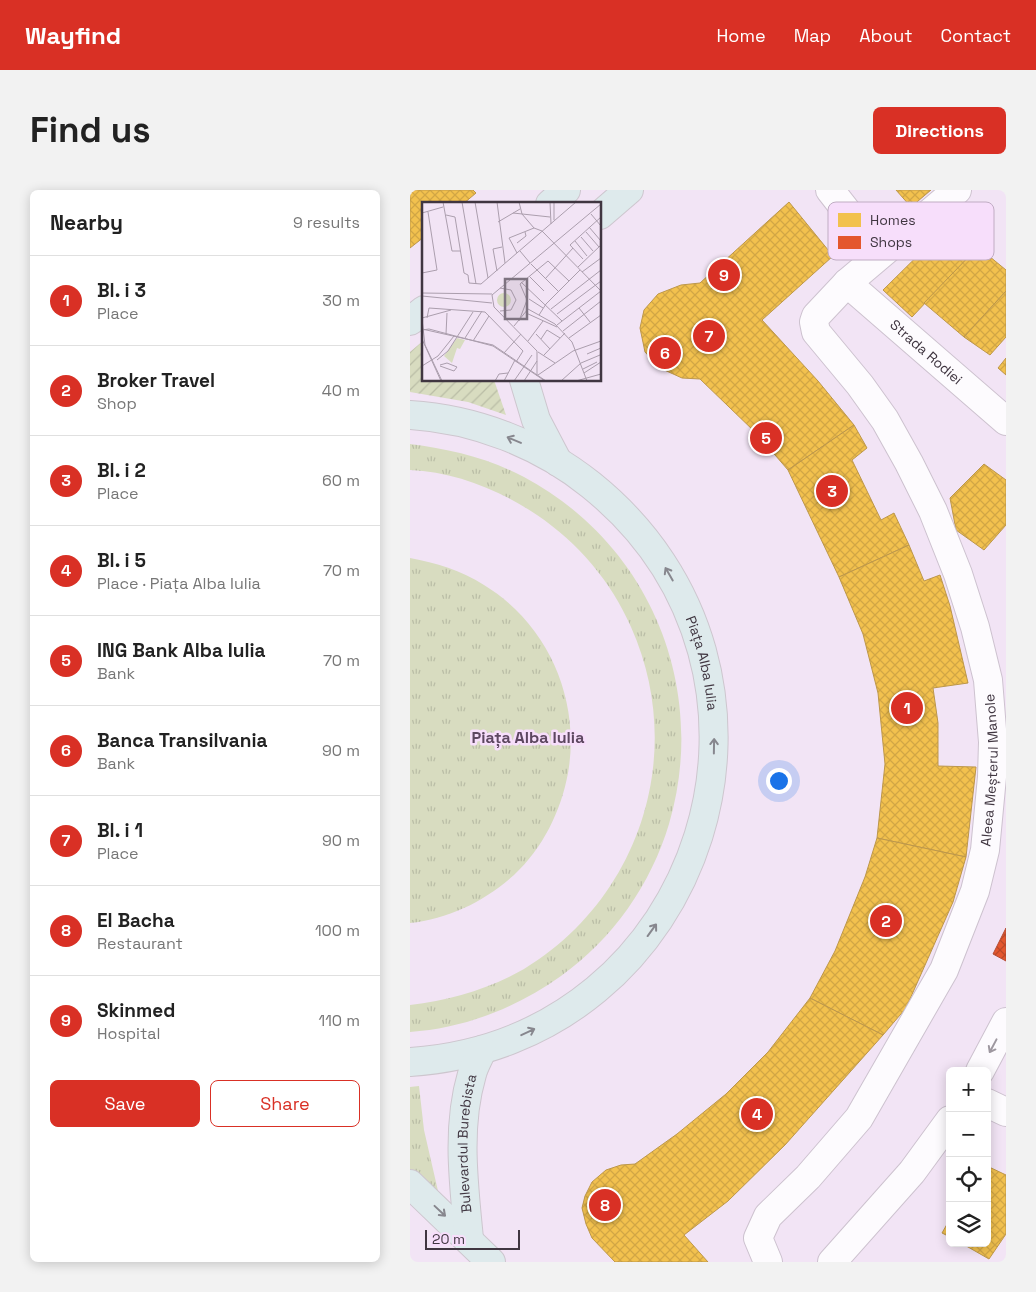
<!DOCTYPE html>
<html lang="en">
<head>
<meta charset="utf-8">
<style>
	body { margin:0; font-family:"Space Grotesk",sans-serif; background:#f2f2f2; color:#222 }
	.controls { position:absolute; right:15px; bottom:15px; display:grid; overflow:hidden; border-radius:8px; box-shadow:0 2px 12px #0003 }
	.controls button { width:45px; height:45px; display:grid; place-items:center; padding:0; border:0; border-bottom:1px solid #e0e0e0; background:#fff; color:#222; font:25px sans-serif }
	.scale { position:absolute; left:15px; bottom:12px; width:95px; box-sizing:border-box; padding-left:5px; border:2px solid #403641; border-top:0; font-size:14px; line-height:18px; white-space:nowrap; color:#403641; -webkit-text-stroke:4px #f7defb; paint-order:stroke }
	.you { position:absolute; left:368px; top:590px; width:18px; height:18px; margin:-12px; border:4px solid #fff; border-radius:50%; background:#1a73e8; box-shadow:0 0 0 8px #1a73e833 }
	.badge { display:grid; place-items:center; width:32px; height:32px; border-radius:50%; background:#d93025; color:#fff; font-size:16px; font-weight:700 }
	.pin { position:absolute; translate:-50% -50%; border:2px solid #fff; box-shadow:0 1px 5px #0006 }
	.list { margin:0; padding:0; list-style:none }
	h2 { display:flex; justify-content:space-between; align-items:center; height:65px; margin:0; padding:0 20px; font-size:21px }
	h2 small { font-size:16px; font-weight:400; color:#767676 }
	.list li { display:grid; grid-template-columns:32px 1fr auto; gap:15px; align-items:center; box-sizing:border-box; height:90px; padding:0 20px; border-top:1px solid #e0e0e0 }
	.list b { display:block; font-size:19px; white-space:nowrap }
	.list p { margin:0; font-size:16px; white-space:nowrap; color:#767676 }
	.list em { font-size:16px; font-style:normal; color:#767676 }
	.actions { display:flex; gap:10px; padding:15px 20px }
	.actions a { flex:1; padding:11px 0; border:1px solid #d93025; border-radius:8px; text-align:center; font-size:18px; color:#d93025 }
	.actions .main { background:#d93025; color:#fff }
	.icon { flex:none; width:28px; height:28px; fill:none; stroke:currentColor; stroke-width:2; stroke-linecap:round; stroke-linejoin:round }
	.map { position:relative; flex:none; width:596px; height:1072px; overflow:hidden; border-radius:8px }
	header { display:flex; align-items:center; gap:30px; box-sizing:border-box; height:70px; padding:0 25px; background:#d93025; color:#fff }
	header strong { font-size:24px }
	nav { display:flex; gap:28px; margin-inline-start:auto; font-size:18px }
	.intro { display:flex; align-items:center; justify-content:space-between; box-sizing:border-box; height:120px; padding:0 30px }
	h1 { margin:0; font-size:35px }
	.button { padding:12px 22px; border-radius:8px; background:#d93025; color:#fff; font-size:18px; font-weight:700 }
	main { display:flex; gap:30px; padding:0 30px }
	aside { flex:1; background:#fff; border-radius:8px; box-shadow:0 2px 12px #0003 }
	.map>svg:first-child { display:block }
	.grass { fill:url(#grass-tufts) }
	.garden { fill:url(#garden-furrows) }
	.homes { fill:url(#homes-cross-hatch); stroke:#bd974a }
	.shops { fill:url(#shops-cross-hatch); stroke:#b34d34 }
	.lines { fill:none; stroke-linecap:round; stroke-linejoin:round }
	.minor-casing { stroke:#cdc2cf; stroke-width:30 }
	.major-casing { stroke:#cdc6ce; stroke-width:30 }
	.minor { stroke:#fdfbfe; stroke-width:28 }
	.major { stroke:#deeaec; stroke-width:28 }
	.oneway { stroke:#87878e }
	.oneway2 { stroke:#9e98a0 }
	.labels { text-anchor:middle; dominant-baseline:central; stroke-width:5; stroke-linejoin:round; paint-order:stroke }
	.street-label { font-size:14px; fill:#403641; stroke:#f7defb }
	.quarter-label { font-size:16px; font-weight:bold; fill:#5d4760; stroke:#f7defb }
	.inset-road { fill:none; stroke:#ab9ead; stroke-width:1 }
	.view { fill:#7e7380; fill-opacity:0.15; stroke:#7e7380; stroke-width:2.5 }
	.inset-edge { fill:none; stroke:#403641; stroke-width:2.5 }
	.key { fill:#f7defb; stroke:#c0acc3; stroke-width:1 }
	.key-label { font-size:14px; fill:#403641 }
</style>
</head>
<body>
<header>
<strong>Wayfind</strong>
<nav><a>Home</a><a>Map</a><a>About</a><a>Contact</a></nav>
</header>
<div class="intro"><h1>Find us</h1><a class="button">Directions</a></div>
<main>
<aside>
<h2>Nearby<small>9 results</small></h2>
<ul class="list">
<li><span class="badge">1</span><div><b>Bl. i 3</b><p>Place</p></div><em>30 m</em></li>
<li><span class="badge">2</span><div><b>Broker Travel</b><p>Shop</p></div><em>40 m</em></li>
<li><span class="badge">3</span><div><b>Bl. i 2</b><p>Place</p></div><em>60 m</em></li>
<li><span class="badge">4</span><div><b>Bl. i 5</b><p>Place · Piața Alba Iulia</p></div><em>70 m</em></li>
<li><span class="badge">5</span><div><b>ING Bank Alba Iulia</b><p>Bank</p></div><em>70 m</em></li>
<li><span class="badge">6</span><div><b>Banca Transilvania</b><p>Bank</p></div><em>90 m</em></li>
<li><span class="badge">7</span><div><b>Bl. i 1</b><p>Place</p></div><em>90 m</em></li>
<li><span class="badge">8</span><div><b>El Bacha</b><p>Restaurant</p></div><em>100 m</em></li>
<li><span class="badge">9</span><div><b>Skinmed</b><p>Hospital</p></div><em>110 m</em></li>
</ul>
<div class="actions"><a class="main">Save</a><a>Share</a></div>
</aside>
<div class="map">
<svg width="596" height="1072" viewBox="0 0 596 1072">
	<defs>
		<pattern id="grass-tufts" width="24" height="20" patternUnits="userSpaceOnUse" patternTransform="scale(1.25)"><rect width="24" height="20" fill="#d8dcc0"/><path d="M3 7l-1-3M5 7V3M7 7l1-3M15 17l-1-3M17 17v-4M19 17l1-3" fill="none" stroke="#babda6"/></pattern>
		<pattern id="garden-furrows" width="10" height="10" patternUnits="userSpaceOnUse" patternTransform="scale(1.25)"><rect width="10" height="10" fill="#d8dcc0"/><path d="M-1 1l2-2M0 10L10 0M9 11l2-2" fill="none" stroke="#babda6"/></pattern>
		<pattern id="homes-cross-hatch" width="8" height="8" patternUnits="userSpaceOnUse" patternTransform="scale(1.25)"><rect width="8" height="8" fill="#f2c14e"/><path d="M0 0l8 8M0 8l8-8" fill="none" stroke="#d1a645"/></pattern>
		<pattern id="shops-cross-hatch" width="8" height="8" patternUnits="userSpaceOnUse" patternTransform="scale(1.25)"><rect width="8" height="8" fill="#e4572e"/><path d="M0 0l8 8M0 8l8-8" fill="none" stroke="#ba4929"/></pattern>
	</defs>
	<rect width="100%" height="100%" fill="#f2e4f5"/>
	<g class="grass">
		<path d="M0,254C40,259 78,268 114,287C240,354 299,498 259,634C241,694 203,749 151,786C106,818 55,838 0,842V815C40,810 79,799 114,779C231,708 277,562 221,437C201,391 168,353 127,325C90,300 45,282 0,280Z"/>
		<path d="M0,368C26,373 51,380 74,395C138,434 171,510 158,583C151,621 133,658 104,685C75,711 39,729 0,733Z"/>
		<polygon points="9,896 14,940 31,1014 0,985 0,897"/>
	</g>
	<polygon class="garden" points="14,150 14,190 84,190 96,225 58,212 0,202 0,162"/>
	<g class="homes">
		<polygon points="0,0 63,0 66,3 53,14 14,14 14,47 0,58"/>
		<polygon points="486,0 521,0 501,17"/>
		<polygon points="379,12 423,66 352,130 408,191 444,235 378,280 346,243 290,189 272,188 250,178 235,162 230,138 234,120 248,104 271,95 290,93"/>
		<polygon points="541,33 568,57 502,127 473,100"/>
		<polygon points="568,57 596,80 596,101 554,147 514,113"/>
		<polygon points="596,101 596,147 580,165 554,147"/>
		<polygon points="596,168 596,185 588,178"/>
		<polygon points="444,235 457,258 442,270 471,330 484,323 499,355 429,387 378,280"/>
		<polygon points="574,274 596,290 596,335 574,360 546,340 540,308"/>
		<polygon points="499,355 514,391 530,385 540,416 558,493 523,498 528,533 528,576 566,577 556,667 467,648 475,574 468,503 453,444 429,387"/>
		<polygon points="467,648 556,667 543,712 496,818 473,845 400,808 425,761 455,687"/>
		<polygon points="400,808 473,845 375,955 318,1011 274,1045 298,1072 205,1072 182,1048 176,1034 172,1018 175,1006 182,992 196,980 211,975 225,974 267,944 316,904 358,862"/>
		<polygon points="577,976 596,985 596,1044 579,1069 551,1053 577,1053"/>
		<polygon points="540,1029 540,1047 532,1043"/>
	</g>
	<polygon class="shops" points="596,738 596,771 583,764"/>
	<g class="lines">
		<defs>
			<g id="minor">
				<polyline points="420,0 470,64"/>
				<path id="s1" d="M437,93L596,231"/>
				<polyline points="570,881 596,832"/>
				<polyline points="577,913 596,922"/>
				<path id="s2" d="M358,1072L348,1048L358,1026L398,987L449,928L534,780L565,701L575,660L582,587L583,552L578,490L565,437L548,384L523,321L499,273L475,230L450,195L406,142L404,132L406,126L437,93L547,0"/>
				<polyline points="422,1072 502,982 540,930"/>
			</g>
			<g id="major">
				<polyline points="140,14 156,0"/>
				<polyline points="190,25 219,0"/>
				<polyline points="0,131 14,120"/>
				<polyline points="114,190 126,230 148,272"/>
				<path id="s3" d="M0,225C65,229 130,254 181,295C412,481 297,852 0,872"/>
				<polyline points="0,994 81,1072"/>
				<path id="s4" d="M59,1049C54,995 46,938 62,884C64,876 69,868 72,860"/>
			</g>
		</defs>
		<use href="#minor" class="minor-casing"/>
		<use href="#major" class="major-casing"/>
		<use href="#minor" class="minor"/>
		<use href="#major" class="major"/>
	</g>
	<defs><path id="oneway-shaft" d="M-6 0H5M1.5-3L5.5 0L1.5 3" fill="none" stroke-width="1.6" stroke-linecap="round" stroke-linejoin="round" transform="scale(1.25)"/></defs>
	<g class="oneway">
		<use href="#oneway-shaft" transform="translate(104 250) rotate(-157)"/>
		<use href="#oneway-shaft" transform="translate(259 384) rotate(-120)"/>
		<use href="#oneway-shaft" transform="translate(304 556) rotate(-89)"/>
		<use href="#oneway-shaft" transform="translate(242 740) rotate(-54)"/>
		<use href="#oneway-shaft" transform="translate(118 842) rotate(-25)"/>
		<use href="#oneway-shaft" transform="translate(30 1021) rotate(43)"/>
	</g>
	<use class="oneway2" href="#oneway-shaft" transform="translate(583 856) rotate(118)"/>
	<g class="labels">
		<g class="street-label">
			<text stroke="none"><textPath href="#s1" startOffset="105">Strada Rodiei</textPath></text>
			<text stroke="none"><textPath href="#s3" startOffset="412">Piața Alba Iulia</textPath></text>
			<text stroke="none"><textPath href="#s2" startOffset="562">Aleea Meșterul Manole</textPath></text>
			<text stroke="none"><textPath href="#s4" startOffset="96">Bulevardul Burebista</textPath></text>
		</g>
		<g class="quarter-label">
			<text x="118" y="547">Piața Alba Iulia</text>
		</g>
	</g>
	<g transform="translate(12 12)">
		<rect width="179" height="179" fill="#f2e4f5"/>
		<path d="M75 98a7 7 0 1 1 14 0a7 7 0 1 1-14 0ZM35,136L43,138L38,147L35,146L30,161L22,154Z" fill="#d8dcc0"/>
		<path class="inset-road" d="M21,0L30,49H38M40,0L54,82M53,0L66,76M75,0L83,61M97,0L100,12L112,26L120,29L179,89M128,0L129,22M132,0V18M0,11L21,5M91,11L128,15M169,12L179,24M24,13L33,15L42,71L46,73L47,81L59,82L154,0M76,20L98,7M167,25L179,39M164,30L177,45M159,35L171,49M153,39L165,54M95,41L104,34L103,30M98,49L108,61M95,51L87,36L112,26M161,57L148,43L179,15M109,62L136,89M156,65L179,43M75,69L71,47L80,45M160,70L179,56M0,71L15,68L6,10M107,74L122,89M123,77L151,46M99,80L140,119M78,86L89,88L94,98L89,108L78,109M0,91L70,92M0,94L70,101M107,97L121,106M157,106L168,120M129,107L179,68M104,111L135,125M135,112L179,79M117,113L124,102L158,68M0,116L29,108M5,116L7,106L63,110L101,149L94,160M0,117L3,143L20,179M97,119L105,98L98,82L126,59L147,79M135,123L179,89M92,124L106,107L133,122L150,140L165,179M0,127L71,143L124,179M0,128L7,127L71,144L123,179M141,129L179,99M24,132L25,111M114,132L128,147M43,136L60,109M147,136L179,113M0,137L19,179M119,137L125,128L138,136M51,139L67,114M106,139L121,119M116,150L133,161M82,151L99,132M165,152L179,146M122,153L143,131M15,158L26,149L51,110M18,163L25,161L35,165L32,169L18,164M0,164L16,154L32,134M161,167L175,160M162,171L179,160M116,173L151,149L179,139M115,174V149L72,105L70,93L179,2M73,179L77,172L86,171M82,179L93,158M92,179L110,153M102,179L115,159M139,179L159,161L178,153M154,179L179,172"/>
		<path class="view" d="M83,77H105V117H83Z"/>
		<rect width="179" height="179" class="inset-edge"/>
	</g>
	<rect x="418" y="12" width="166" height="58" rx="8" class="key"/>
	<rect x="428" y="23" width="23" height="14" fill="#f2c14e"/>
	<rect x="428" y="46" width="23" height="13" fill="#e4572e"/>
	<g class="key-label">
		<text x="460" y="35">Homes</text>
		<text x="460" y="57">Shops</text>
	</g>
</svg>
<div class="controls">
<button>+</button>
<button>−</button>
<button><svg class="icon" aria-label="locate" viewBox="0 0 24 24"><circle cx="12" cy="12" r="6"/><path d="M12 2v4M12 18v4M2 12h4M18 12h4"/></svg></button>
<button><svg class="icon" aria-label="layers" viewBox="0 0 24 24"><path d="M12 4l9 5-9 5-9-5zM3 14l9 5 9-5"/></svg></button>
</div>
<div class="scale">20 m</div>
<div class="you"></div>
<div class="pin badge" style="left:497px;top:518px">1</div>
<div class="pin badge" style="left:476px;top:731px">2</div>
<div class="pin badge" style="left:422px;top:301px">3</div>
<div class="pin badge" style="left:347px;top:924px">4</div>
<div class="pin badge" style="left:356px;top:248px">5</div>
<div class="pin badge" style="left:255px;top:163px">6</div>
<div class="pin badge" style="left:299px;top:146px">7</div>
<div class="pin badge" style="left:195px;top:1015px">8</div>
<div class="pin badge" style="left:314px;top:85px">9</div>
</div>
</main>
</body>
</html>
